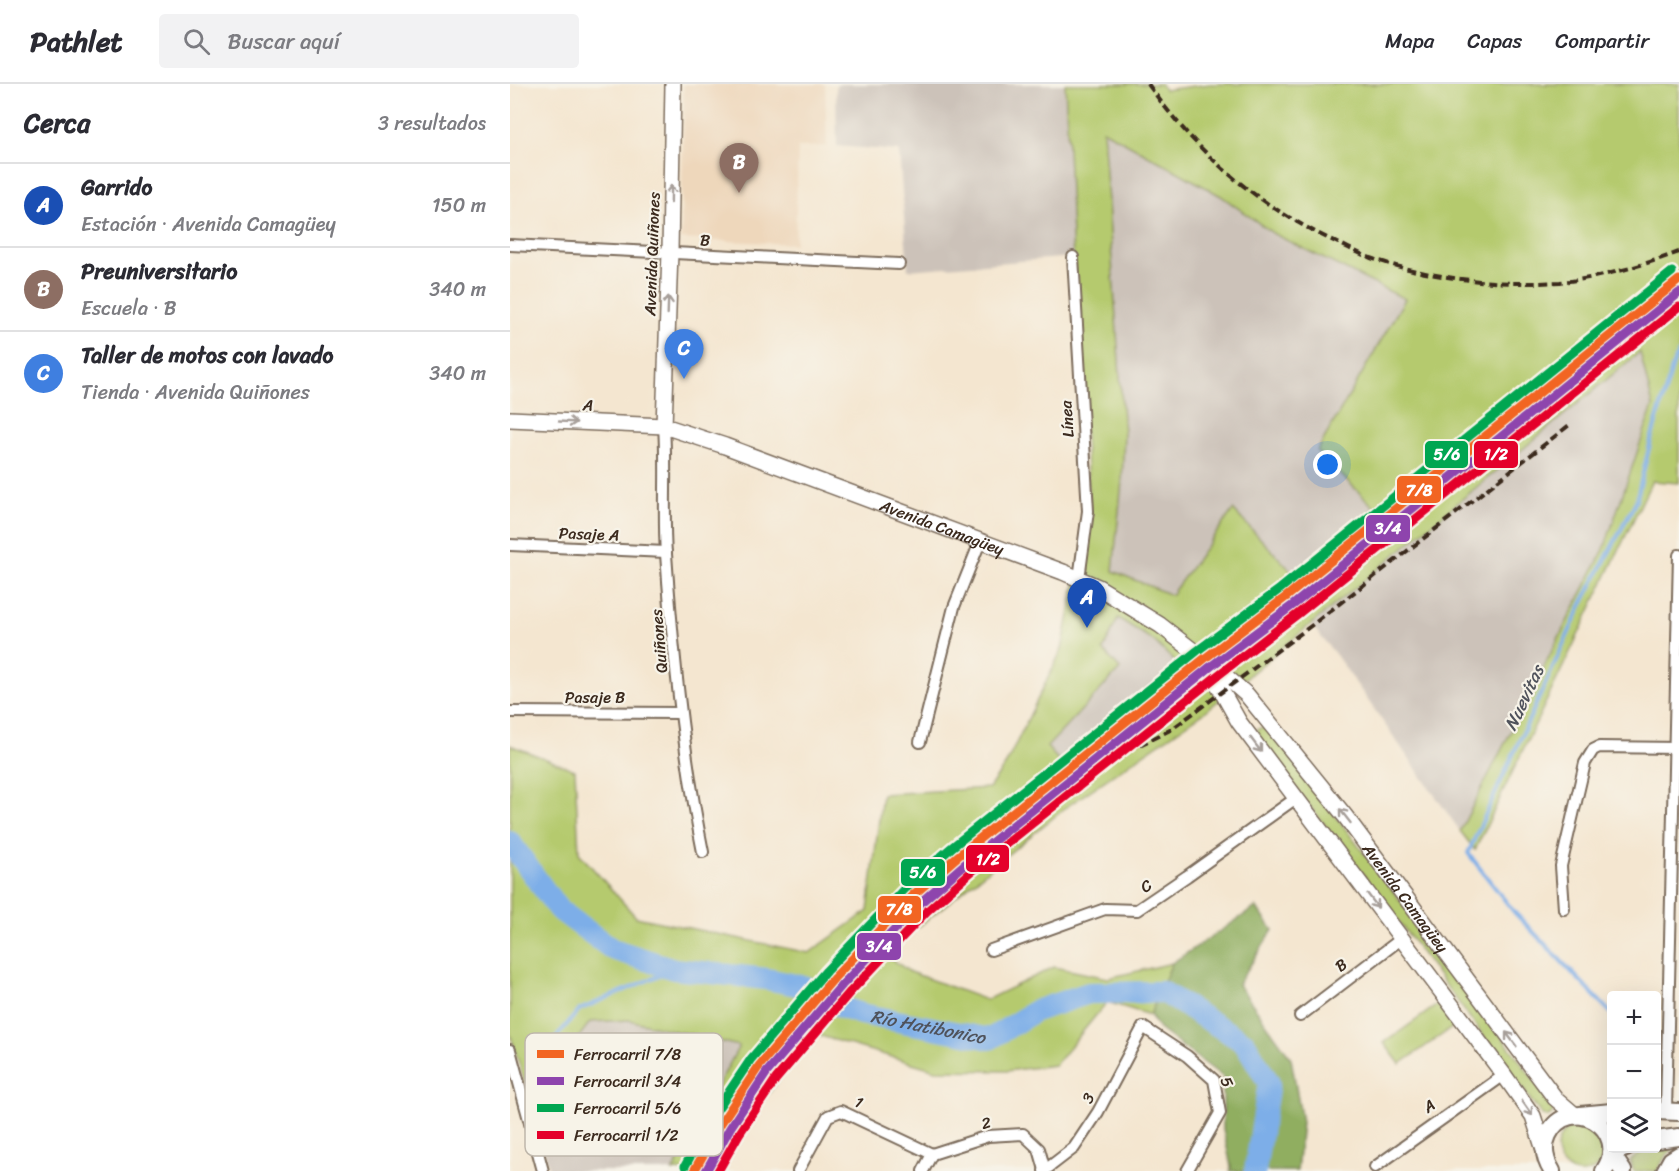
<!DOCTYPE html>
<html lang="es">
<head>
<meta charset="utf-8">
<style>
	body { margin:0; font-family:Sriracha,sans-serif; background:#f2f2f3; color:#2b2b33 }
	.controls { position:absolute; right:18px; bottom:18px; display:grid; overflow:hidden; border-radius:6px; box-shadow:0 6px 24px #0002 }
	.controls button { width:54px; height:54px; display:grid; place-items:center; padding:0; border:0; border-bottom:2px solid #e1e1e2; background:#fff; color:#2b2b33; font:30px sans-serif }
	.you { position:absolute; left:818px; top:381px; width:21px; height:21px; margin:-15px; border:4px solid #fff; border-radius:50%; background:#1a73e8; box-shadow:0 0 0 9px #1a73e833 }
	.badge { display:grid; place-items:center; width:39px; height:39px; border-radius:50%; background:#b5179e; color:#fff; font-size:20px; font-weight:700 }
	.pin { position:absolute; translate:-50% -50px; filter:drop-shadow(0 2px 3px #0008) }
	.pin::after { content:''; position:absolute; top:32px; width:21px; height:18px; background:inherit; clip-path:polygon(0 0,100% 0,50% 100%) }
	.list { margin:0; padding:0; list-style:none }
	h2 { display:flex; justify-content:space-between; align-items:center; height:78px; margin:0; padding:0 24px; font-size:26px }
	h2 small { font-size:20px; font-weight:400; color:#7c7c81 }
	.list li { display:grid; grid-template-columns:39px 1fr auto; gap:18px; align-items:center; box-sizing:border-box; height:84px; padding:0 24px; border-top:2px solid #e1e1e2 }
	.list b { display:block; font-size:22px; white-space:nowrap }
	.list p { margin:0; font-size:20px; white-space:nowrap; color:#7c7c81 }
	.list em { font-size:20px; font-style:normal; color:#7c7c81 }
	.icon { flex:none; width:33px; height:33px; fill:none; stroke:currentColor; stroke-width:2; stroke-linecap:round; stroke-linejoin:round }
	.map { position:relative; flex:none; width:1169px; height:1087px; overflow:hidden }
	header { display:flex; align-items:center; gap:36px; box-sizing:border-box; height:84px; padding:0 30px; background:#fff; border-bottom:2px solid #e1e1e2 }
	header strong { font-size:28px }
	nav { display:flex; gap:33px; margin-inline-start:auto; font-size:21px }
	.search { width:420px; height:54px; background:#f2f2f3; display:flex; align-items:center; gap:15px; box-sizing:border-box; padding:0 21px; border-radius:6px; color:#7c7c81; font-size:22px }
	main { display:flex }
	aside { flex:1; background:#fff }
	.map>svg:first-child { display:block }
	.built { fill:#eed7bb }
	.industrial { fill:#ccc2b9 }
	.green { fill:#b5ca6e; stroke:#787a46; stroke-width:1.5; fill-rule:evenodd }
	.forest { fill:#90ae61; stroke:#666c40; stroke-width:1.5 }
	.lines { fill:none; stroke-linecap:round; stroke-linejoin:round }
	.stream { stroke:#7daee8; stroke-width:4 }
	.river { stroke:#7daee8; stroke-width:22 }
	.minor-casing { stroke:#7c6c5c; stroke-width:14 }
	.secondary-casing { stroke:#7c6c5c; stroke-width:18 }
	.primary-casing { stroke:#7c6c5c; stroke-width:20 }
	.minor { stroke:#fff; stroke-width:10 }
	.secondary { stroke:#fff; stroke-width:15 }
	.primary { stroke:#fff; stroke-width:16 }
	.rail { stroke:#3b2a1e; stroke-width:4; stroke-dasharray:9 4.5; stroke-linecap:butt }
	.rail-1-casing { stroke:#f7f3e8; stroke-width:14 }
	.rail-2-casing { stroke:#f7f3e8; stroke-width:14 }
	.rail-3-casing { stroke:#f7f3e8; stroke-width:14 }
	.rail-4-casing { stroke:#f7f3e8; stroke-width:14 }
	.rail-1 { stroke:#f26522; stroke-width:9 }
	.rail-2 { stroke:#8e44ad; stroke-width:9 }
	.rail-3 { stroke:#00a651; stroke-width:9 }
	.rail-4 { stroke:#e4002b; stroke-width:9 }
	.oneway { stroke:#a79f9a }
	.labels { text-anchor:middle; dominant-baseline:central; stroke-width:4.5; stroke-linejoin:round; paint-order:stroke }
	.street-label { font-size:16px; fill:#3b2a1e; stroke:#f7f3e8 }
	.water-label { font-size:18px; font-style:italic; fill:#4f525b; stroke:#f7f3e8 }
	.key { fill:#f7f3e8; stroke:#bfb7ab; stroke-width:1.5 }
	.key-label { font-size:16px; fill:#3b2a1e }
	.line-badge { stroke:#f7f3e8; stroke-width:2 }
	.badge-label { font-size:16px; text-anchor:middle; font-weight:bold; fill:#fff }
</style>
</head>
<body>
<header>
<strong>Pathlet</strong>
<div class="search"><svg class="icon" aria-label="search" viewBox="0 0 24 24"><circle cx="10" cy="10" r="6"/><path d="M15 15l6 6"/></svg>Buscar aquí</div>
<nav><a>Mapa</a><a>Capas</a><a>Compartir</a></nav>
</header>
<main>
<aside>
<h2>Cerca<small>3 resultados</small></h2>
<ul class="list">
<li><span class="badge" style="background:#1a4fb4">A</span><div><b>Garrido</b><p>Estación · Avenida Camagüey</p></div><em>150 m</em></li>
<li><span class="badge" style="background:#8d6e63">B</span><div><b>Preuniversitario</b><p>Escuela · B</p></div><em>340 m</em></li>
<li><span class="badge" style="background:#3f7fe0">C</span><div><b>Taller de motos con lavado</b><p>Tienda · Avenida Quiñones</p></div><em>340 m</em></li>
</ul>
</aside>
<div class="map">
<svg width="1169" height="1087" viewBox="0 0 1169 1087">
	<rect width="100%" height="100%" fill="#f7f3e8"/>
	<filter id="ink" filterUnits="userSpaceOnUse"><feTurbulence type="fractalNoise" baseFrequency=".0167" numOctaves="2"/><feDisplacementMap in="SourceGraphic" scale="12" xChannelSelector="R" yChannelSelector="G"/><feConvolveMatrix kernelMatrix="1 2 1 2 8 2 1 2 1" color-interpolation-filters="sRGB"/></filter>
	<filter id="wash" filterUnits="userSpaceOnUse"><feTurbulence type="fractalNoise" baseFrequency=".008" numOctaves="4" result="noise"/><feDisplacementMap in="SourceGraphic" scale="24" xChannelSelector="R" yChannelSelector="G"/><feGaussianBlur stdDeviation="1.35" result="paint"/><feColorMatrix in="noise" values="0 0 0 0 0 0 0 0 0 0 0 0 0 0 0 0 0 1.4 0 .05"/><feComposite in="paint" operator="in"/></filter>
	<g filter="url(#wash)">
		<rect width="100%" height="100%" fill="#f4e6d0"/>
		<polygon class="built" points="174,0 315,0 317,62 288,63 285,160 171,155"/>
		<g class="industrial">
			<polygon points="326,0 554,0 563,173 398,186 389,67 327,62"/>
			<polygon points="592,46 711,112 764,150 895,215 807,367 866,424 784,492 661,511 603,487 612,397 614,350"/>
			<polygon points="1130,267 1143,322 1094,465 950,747 826,571 800,539"/>
			<polygon points="608,534 644,557 669,581 550,679 537,663 610,585 593,566"/>
			<polygon points="119,936 230,962 163,1087 40,1087 15,1000 45,985 80,938"/>
		</g>
		<g class="green">
			<path d="M555,0H651L654,6L700,0H1169V399L1142,397L965,766L950,747L1094,465L1143,322L1130,268L696,627L555,724L375,870L400,888L476,916L544,883L598,894L662,879L640,931L597,918L545,981L496,987L426,986L304,950L238,1036L210,1087H163L229,962L119,936L80,938L45,985L15,1000L0,949V661L65,686L69,769L126,833L299,869L358,827L372,710L479,704L496,680L552,565L580,430L563,173ZM593,46L711,112L764,150L895,215L807,367L865,424L785,491L723,426L661,511L603,487L612,397L614,350ZM608,534L644,557L669,582L550,678L537,663L610,585L593,566Z"/>
			<path d="M757,642L914,848L1044,1023C1044,1029 1041,1031 1036,1033L1031,1030L863,803L745,652L748,645Z"/>
			<polygon points="930,919 946,941 890,980 874,959"/>
			<circle cx="1071" cy="1065" r="24"/>
			<path d="M1168,1060L1155,1073L1147,1087H1124L1120,1077C1128,1070 1136,1065 1146,1064L1147,1062Z"/>
		</g>
		<polygon class="forest" points="746,823 763,846 728,900 781,974 792,1038 787,1087 720,1087 721,1082 713,1045 713,993 649,945 640,931 662,879"/>
		<g class="lines">
			<g class="stream">
				<polyline points="1102,930 1004,828 958,769 1071,522 1126,417 1141,356 1165,274 1169,269"/>
				<polyline points="43,957 69,926 164,885"/>
			</g>
			<path class="river" id="s1" d="M0,758L48,825L102,865L164,885L257,895L296,903L328,922L351,930L480,955L525,927L579,909L653,908L735,959L759,999L745,1087"/>
		</g>
	</g>
	<g filter="url(#ink)">
		<g class="lines">
			<defs>
				<g id="minor">
					<polyline points="0,161 389,180"/>
					<polyline points="563,173 578,427 569,495"/>
					<path d="M154,342C157,384 153,427 156,470C163,570 173,670 193,768"/>
					<polyline points="0,461 156,468"/>
					<polyline points="0,628 170,629"/>
					<polyline points="410,658 444,523 470,458"/>
					<polyline points="1054,825 1051,782 1075,679 1083,666 1089,663 1169,664"/>
					<polyline points="481,866 595,825 627,826 677,792 786,714"/>
					<polyline points="790,932 891,855"/>
					<polyline points="0,966 33,1087"/>
					<polyline points="1156,1027 1169,471"/>
					<polyline points="865,1083 994,991"/>
					<polyline points="288,1087 318,1032 331,1027 422,1070"/>
					<polyline points="413,1087 422,1070 478,1052 513,1050 529,1065 535,1086"/>
					<polyline points="534,1087 564,1064 588,1028 633,943 677,972 704,996 710,1029 677,1087"/>
				</g>
				<g id="secondary">
					<path id="s2" d="M0,335L154,342L215,362L553,488L588,503L650,541L713,590L737,611L835,732L1045,1014L1066,1032"/>
					<polyline points="154,342 160,168 163,0"/>
					<polyline points="697,581 729,638 994,991 1023,1032 1034,1066"/>
				</g>
				<g id="primary">
					<polyline points="1146,1027 1169,1028"/>
					<polyline points="1070,1031 1102,1028"/>
					<polyline points="1146,1056 1169,1053"/>
					<path d="M1042,1087C1035,1076 1032,1064 1038,1051C1058,1008 1123,1044 1094,1087"/>
					<polyline points="1113,1087 1101,1069 1116,1064"/>
					<polyline points="1155,1087 1161,1076 1169,1071"/>
				</g>
			</defs>
			<use href="#minor" class="minor-casing"/>
			<use href="#secondary" class="secondary-casing"/>
			<use href="#primary" class="primary-casing"/>
			<use href="#minor" class="minor"/>
			<use href="#secondary" class="secondary"/>
			<use href="#primary" class="primary"/>
			<g class="rail">
				<path d="M638,0C688,71 749,123 828,159C839,164 850,170 861,174C921,195 987,202 1050,198C1087,195 1134,181 1169,168"/>
				<polyline points="569,691 662,645 802,541 1062,339"/>
				<polyline points="195,1087 219,1043 256,987 355,871 407,817 496,743 697,581 818,487 1169,206"/>
			</g>
			<defs>
				<polyline id="rail-1" points="184,1087 211,1039 249,982 324,894 402,812 448,772 694,575 776,513 1169,196"/>
				<polyline id="rail-2" points="196,1087 220,1044 257,988 332,901 409,820 455,780 700,583 783,521 1169,209"/>
				<polyline id="rail-3" points="175,1082 202,1033 241,975 316,887 395,804 441,764 687,567 770,505 1162,188"/>
				<polyline id="rail-4" points="208,1087 229,1050 266,995 340,908 417,827 461,788 707,592 789,529 1169,223"/>
			</defs>
			<use href="#rail-1" class="rail-1-casing"/>
			<use href="#rail-2" class="rail-2-casing"/>
			<use href="#rail-3" class="rail-3-casing"/>
			<use href="#rail-4" class="rail-4-casing"/>
			<use href="#rail-1" class="rail-1"/>
			<use href="#rail-2" class="rail-2"/>
			<use href="#rail-3" class="rail-3"/>
			<use href="#rail-4" class="rail-4"/>
		</g>
		<defs><path id="oneway-shaft" d="M-6 0H5M1.5-3L5.5 0L1.5 3" fill="none" stroke-width="1.6" stroke-linecap="round" stroke-linejoin="round" transform="scale(1.5)"/></defs>
		<g class="oneway">
			<use href="#oneway-shaft" transform="translate(161 110) rotate(-89)"/>
			<use href="#oneway-shaft" transform="translate(158 221) rotate(-88)"/>
			<use href="#oneway-shaft" transform="translate(58 338) rotate(3)"/>
			<use href="#oneway-shaft" transform="translate(746 661) rotate(53)"/>
			<use href="#oneway-shaft" transform="translate(835 732) rotate(-128)"/>
			<use href="#oneway-shaft" transform="translate(863 817) rotate(53)"/>
			<use href="#oneway-shaft" transform="translate(1001 955) rotate(-127)"/>
			<use href="#oneway-shaft" transform="translate(1017 1024) rotate(55)"/>
		</g>
	</g>
	<g class="labels">
		<g class="street-label">
			<text transform="translate(195 156) rotate(3)">B</text>
			<text transform="translate(142 170) rotate(-88)">Avenida Quiñones</text>
			<text transform="translate(78 321) rotate(3)">A</text>
			<text transform="translate(557 335) rotate(-94)">Línea</text>
			<text stroke="none"><textPath href="#s2" startOffset="450">Avenida Camagüey</textPath></text>
			<text transform="translate(79 450) rotate(2)">Pasaje A</text>
			<text transform="translate(149 557) rotate(-95)">Quiñones</text>
			<text x="85" y="613">Pasaje B</text>
			<text transform="translate(636 802) rotate(-34)">C</text>
			<text stroke="none"><textPath href="#s2" startOffset="1059">Avenida Camagüey</textPath></text>
			<text transform="translate(831 881) rotate(-37)">B</text>
			<text transform="translate(717 998) rotate(70)">5</text>
			<text transform="translate(578 1014) rotate(-61)">3</text>
			<text transform="translate(349 1018) rotate(26)">1</text>
			<text transform="translate(919 1022) rotate(-36)">A</text>
			<text transform="translate(476 1039) rotate(-12)">2</text>
		</g>
		<g class="water-label">
			<text transform="translate(1014 614) rotate(-65)">Nuevitas</text>
			<text stroke="none"><textPath href="#s1" startOffset="478">Río Hatibonico</textPath></text>
		</g>
	</g>
	<rect x="15" y="949" width="198" height="123" rx="9" class="key"/>
	<rect x="27" y="966" width="27" height="8" fill="#f26522"/>
	<rect x="27" y="993" width="27" height="8" fill="#8e44ad"/>
	<rect x="27" y="1020" width="27" height="8" fill="#00a651"/>
	<rect x="27" y="1047" width="27" height="8" fill="#e4002b"/>
	<g class="key-label">
		<text x="64" y="976">Ferrocarril 7/8</text>
		<text x="64" y="1003">Ferrocarril 3/4</text>
		<text x="64" y="1030">Ferrocarril 5/6</text>
		<text x="64" y="1057">Ferrocarril 1/2</text>
	</g>
	<g class="line-badge">
		<rect x="963" y="356" width="46" height="29" rx="6" fill="#e4002b"/>
		<rect x="914" y="356" width="45" height="29" rx="6" fill="#00a651"/>
		<rect x="886" y="391" width="46" height="29" rx="6" fill="#f26522"/>
		<rect x="855" y="430" width="46" height="29" rx="6" fill="#8e44ad"/>
		<rect x="455" y="760" width="45" height="29" rx="6" fill="#e4002b"/>
		<rect x="390" y="774" width="46" height="29" rx="6" fill="#00a651"/>
		<rect x="367" y="811" width="45" height="29" rx="6" fill="#f26522"/>
		<rect x="346" y="848" width="46" height="29" rx="6" fill="#8e44ad"/>
	</g>
	<g class="badge-label">
		<text x="986" y="376">1/2</text>
		<text x="937" y="376">5/6</text>
		<text x="909" y="412">7/8</text>
		<text x="878" y="450">3/4</text>
		<text x="478" y="781">1/2</text>
		<text x="413" y="794">5/6</text>
		<text x="389" y="831">7/8</text>
		<text x="369" y="868">3/4</text>
	</g>
</svg>
<div class="controls">
<button>+</button>
<button>−</button>
<button><svg class="icon" aria-label="layers" viewBox="0 0 24 24"><path d="M12 4l9 5-9 5-9-5zM3 14l9 5 9-5"/></svg></button>
</div>
<div class="you"></div>
<div class="pin badge" style="left:577px;top:544px;background:#1a4fb4">A</div>
<div class="pin badge" style="left:229px;top:109px;background:#8d6e63">B</div>
<div class="pin badge" style="left:174px;top:295px;background:#3f7fe0">C</div>
</div>
</main>
</body>
</html>
